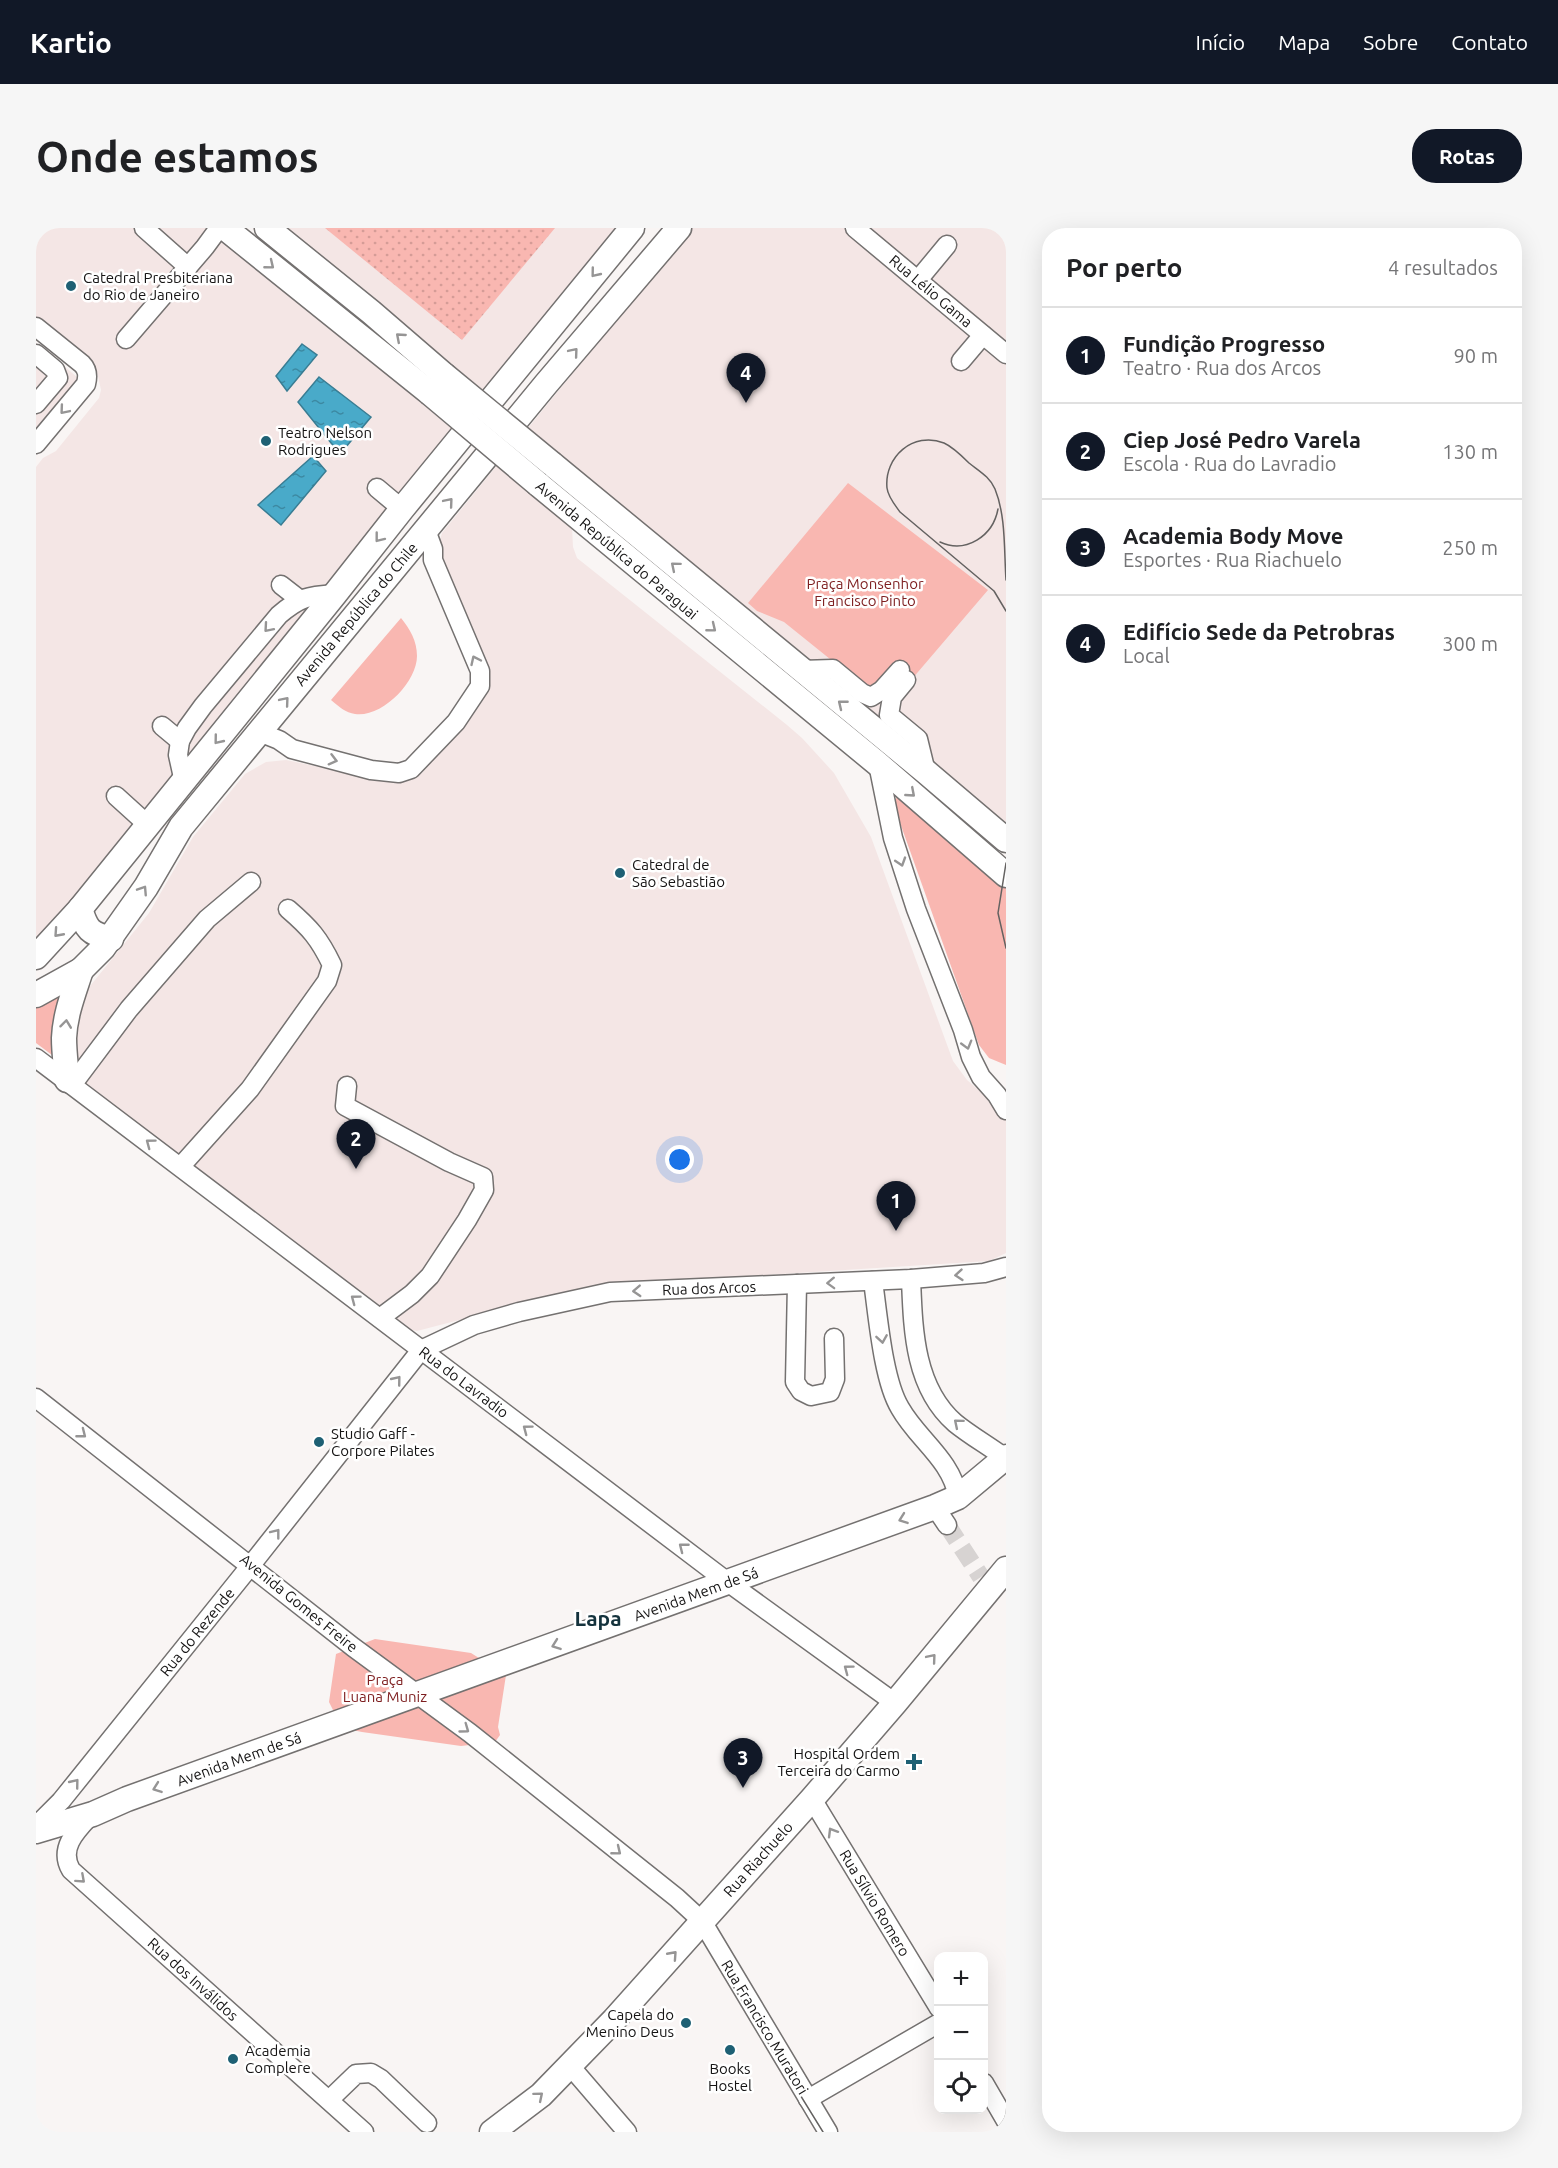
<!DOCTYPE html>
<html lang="pt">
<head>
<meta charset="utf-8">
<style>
	body { margin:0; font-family:Ubuntu,sans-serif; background:#f6f6f6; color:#202124 }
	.controls { position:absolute; right:18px; bottom:18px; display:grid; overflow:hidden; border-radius:12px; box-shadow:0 6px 24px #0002 }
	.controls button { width:54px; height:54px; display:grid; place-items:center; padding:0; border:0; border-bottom:2px solid #e0e0e0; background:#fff; color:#202124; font:30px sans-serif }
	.you { position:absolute; left:644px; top:932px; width:21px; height:21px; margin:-15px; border:4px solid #fff; border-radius:50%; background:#1a73e8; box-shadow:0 0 0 9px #1a73e833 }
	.badge { display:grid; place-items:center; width:39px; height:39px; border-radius:50%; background:#111827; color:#fff; font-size:20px; font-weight:700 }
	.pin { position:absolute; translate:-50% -50px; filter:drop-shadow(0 2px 3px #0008) }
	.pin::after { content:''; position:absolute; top:32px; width:21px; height:18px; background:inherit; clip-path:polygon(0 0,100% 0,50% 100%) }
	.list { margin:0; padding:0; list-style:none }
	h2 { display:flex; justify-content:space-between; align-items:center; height:78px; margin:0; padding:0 24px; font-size:26px }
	h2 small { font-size:20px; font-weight:400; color:#757577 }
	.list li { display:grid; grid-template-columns:39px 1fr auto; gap:18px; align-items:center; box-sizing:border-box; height:96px; padding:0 24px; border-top:2px solid #e0e0e0 }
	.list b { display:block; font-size:22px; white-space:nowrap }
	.list p { margin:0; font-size:20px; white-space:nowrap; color:#757577 }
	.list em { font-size:20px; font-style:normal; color:#757577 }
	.icon { flex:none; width:33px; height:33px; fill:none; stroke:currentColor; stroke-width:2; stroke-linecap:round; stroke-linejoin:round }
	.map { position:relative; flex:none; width:970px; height:1904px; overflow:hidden; border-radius:24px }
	header { display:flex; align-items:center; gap:36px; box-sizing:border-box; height:84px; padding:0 30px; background:#111827; color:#fff }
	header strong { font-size:28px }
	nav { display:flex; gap:33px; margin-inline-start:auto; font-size:21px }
	.intro { display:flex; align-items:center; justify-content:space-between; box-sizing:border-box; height:144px; padding:0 36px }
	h1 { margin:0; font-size:42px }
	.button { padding:15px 27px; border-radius:24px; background:#111827; color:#fff; font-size:21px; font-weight:700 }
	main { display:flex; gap:36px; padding:0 36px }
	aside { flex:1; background:#fff; border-radius:24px; box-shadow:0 6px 24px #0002 }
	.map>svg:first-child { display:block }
	.built { fill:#f4e6e5 }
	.green { fill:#f9b7b1 }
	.garden { fill:url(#garden-dots) }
	.water { fill:url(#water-ripples); stroke:#397d93; stroke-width:1.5 }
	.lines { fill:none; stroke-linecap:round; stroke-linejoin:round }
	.minor-tunnel { stroke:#d7d3d2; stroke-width:18; stroke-dasharray:18 9; stroke-linecap:butt }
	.minor-casing { stroke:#747170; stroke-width:21 }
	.major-casing { stroke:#747170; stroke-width:27 }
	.minor { stroke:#fff; stroke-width:18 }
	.major { stroke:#fff; stroke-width:24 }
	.tram { stroke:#646261; stroke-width:1.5 }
	.major-bridge-casing { stroke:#747170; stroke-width:27; stroke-linecap:butt }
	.major-bridge { stroke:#fff; stroke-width:24 }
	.oneway { stroke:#969595 }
	.poi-dot { fill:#1e6074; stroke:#fff; stroke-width:2 }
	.labels { text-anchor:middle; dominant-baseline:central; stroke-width:5; stroke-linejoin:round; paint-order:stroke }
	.poi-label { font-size:15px; fill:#151414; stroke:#fff; text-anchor:start }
	.street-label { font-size:15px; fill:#151414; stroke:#fff }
	.park-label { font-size:15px; fill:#7e1f20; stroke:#fff }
	.district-label { font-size:21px; font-weight:bold; fill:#15333d; stroke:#fff }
</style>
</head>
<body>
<header>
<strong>Kartio</strong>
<nav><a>Início</a><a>Mapa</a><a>Sobre</a><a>Contato</a></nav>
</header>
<div class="intro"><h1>Onde estamos</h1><a class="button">Rotas</a></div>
<main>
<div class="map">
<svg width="970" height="1904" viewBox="0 0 970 1904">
	<defs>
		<pattern id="garden-dots" width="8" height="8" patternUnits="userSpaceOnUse" patternTransform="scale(1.5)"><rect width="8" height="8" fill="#f9b7b1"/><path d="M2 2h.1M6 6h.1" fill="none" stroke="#d59c97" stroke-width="1.8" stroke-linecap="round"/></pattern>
		<pattern id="water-ripples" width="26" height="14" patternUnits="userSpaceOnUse" patternTransform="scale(1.5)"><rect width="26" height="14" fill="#49aac9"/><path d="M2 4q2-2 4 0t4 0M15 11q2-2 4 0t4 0" fill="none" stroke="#3c89a2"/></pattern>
	</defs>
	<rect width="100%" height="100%" fill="#f9f5f4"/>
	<g class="built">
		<polygon points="0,0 174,0 420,201 0,716 0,239 7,230 20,223 63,170 65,162 62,148 59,142 0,93"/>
		<polygon points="248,0 585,0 446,170"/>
		<polygon points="655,0 808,0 970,133 970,594 899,541 488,205"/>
		<polygon points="830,0 970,0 970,118"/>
		<polygon points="0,115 41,149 43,155 0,212"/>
		<polygon points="462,236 536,299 537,319 541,330 751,497 766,510 798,545 835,609 917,833 931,852 960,877 970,891 970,1025 953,1033 553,1058 381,1103 376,1102 41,849 38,778 113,685 157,609 209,546 230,534 250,532 361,555 372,553 386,545 446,471 450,461 406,337 403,315 406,305"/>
	</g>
	<g class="green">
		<polygon points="812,255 952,362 876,451 843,459 830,460 748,394 721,383 712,375"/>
		<path d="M365,390C374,401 381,413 381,428C381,454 346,490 319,486C310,485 302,478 295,472Z"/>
		<polygon points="861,569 970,658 970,837 953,830 943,817 857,575"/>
		<polygon points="32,751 20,830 0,815 0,770"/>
		<polygon points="339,1411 435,1425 470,1447 462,1499 464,1507 459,1514 425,1518 326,1504 306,1500 293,1474 300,1426"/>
	</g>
	<polygon class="garden" points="289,0 519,0 426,112"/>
	<g class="water">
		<polygon points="266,116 281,127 251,163 240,148"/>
		<polygon points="283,149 335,189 304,226 262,174"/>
		<polygon points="277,228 290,243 245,297 222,277"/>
	</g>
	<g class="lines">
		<polyline class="minor-tunnel" points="911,1297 945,1349"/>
		<defs>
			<g id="minor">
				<polyline points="108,0 152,39"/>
				<polyline points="819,0 970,126"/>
				<polyline points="882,52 911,17"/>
				<path d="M0,99L46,136C52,142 52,148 50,156L0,216"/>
				<polyline points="90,111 169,19 183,0"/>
				<polyline points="0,126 19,142 22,150 0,176"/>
				<polyline points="925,133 947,107"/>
				<polyline points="341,260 366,281"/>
				<polyline points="245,357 263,371"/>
				<polyline points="765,442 797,441 826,465 835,469 846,462 864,442"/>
				<polyline points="870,452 856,469 853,487 882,511 890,544"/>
				<polyline points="126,498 144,513"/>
				<polyline points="223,504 243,512 256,521 335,542 363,545 375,541 420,494 444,458 444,443 397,332 397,321 390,302"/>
				<polyline points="842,536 857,610 880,681 927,802 935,829 945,849 961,867 970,882"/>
				<path d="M148,554L142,527L144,513L151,500L167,478L243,387C264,369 272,368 299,366"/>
				<polyline points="80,568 112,597"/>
				<polyline points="0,830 693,1355 859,1475"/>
				<polyline points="36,857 93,781 171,691 215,654"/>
				<polyline points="311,858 309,878 413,934 447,949 448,962 431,992 394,1048 376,1066 344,1090"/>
				<path d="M145,938L214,861L291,753L296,737C283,710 274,700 252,681"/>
				<path d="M875,1051C877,1101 878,1159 919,1195C935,1208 953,1218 969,1230"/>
				<path d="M837,1053C842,1088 847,1152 864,1180C882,1212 915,1231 922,1269"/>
				<polyline points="761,1056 759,1154 765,1163 775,1168 794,1164 799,1151 798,1110"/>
				<polyline points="0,1170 317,1419 434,1505 641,1670 666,1693 792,1904"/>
				<polyline points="899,1279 911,1297"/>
				<polyline points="776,1571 903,1780"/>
				<path d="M55,1587C41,1602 22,1620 35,1642L328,1904"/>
				<polyline points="0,1598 25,1573 215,1337 385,1122 438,1097 483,1084 574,1064 875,1051 948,1045 970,1039"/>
				<polyline points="535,1839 591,1904"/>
				<polyline points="948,1855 970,1893"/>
				<polyline points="772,1871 903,1795"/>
				<polyline points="293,1872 320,1846 335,1845 345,1851 391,1895"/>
			</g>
			<g id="major">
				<polyline points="189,0 394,165"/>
				<polyline points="231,0 335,84 408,147"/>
				<polyline points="516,236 890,544 970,612"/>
				<polyline points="502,256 842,536 970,647"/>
				<path d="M44,681C51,702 53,705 75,711"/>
				<polyline points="0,729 44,681 299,366 366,281 596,0"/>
				<polyline points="0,767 45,742 67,720 110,659 145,599 510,156 643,0"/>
				<path d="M31,852C30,838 28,824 28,810C29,786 38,764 45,742"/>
				<polyline points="0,1603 57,1586 91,1571 899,1279 922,1269 970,1229"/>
				<polyline points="456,1904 505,1867 578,1792 776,1571 859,1475 970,1341"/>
			</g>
		</defs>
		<use href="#minor" class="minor-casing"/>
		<use href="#major" class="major-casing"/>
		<use href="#minor" class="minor"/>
		<use href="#major" class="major"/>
		<g class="tram">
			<path d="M904,314C930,326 957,308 962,281"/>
			<path d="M970,352C968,323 970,288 959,261C954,249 943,243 933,235C926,228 917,219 908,215C877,203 848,229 851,260C852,269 859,277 864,284L958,363L970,383"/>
			<polyline points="970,635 962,685 970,720"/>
			<polyline points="689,1745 787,1904"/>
		</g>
		<defs>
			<g id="major-bridge">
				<polyline points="408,147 516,236"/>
				<polyline points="394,165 502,256"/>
			</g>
		</defs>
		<use href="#major-bridge" class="major-bridge-casing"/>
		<use href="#major-bridge" class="major-bridge"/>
	</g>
	<defs><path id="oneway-chevron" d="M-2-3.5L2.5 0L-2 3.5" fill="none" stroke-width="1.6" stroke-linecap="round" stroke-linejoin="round" transform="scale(1.5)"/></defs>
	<g class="oneway">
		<use href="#oneway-chevron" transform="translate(234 37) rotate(39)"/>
		<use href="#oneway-chevron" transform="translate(559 45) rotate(129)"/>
		<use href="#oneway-chevron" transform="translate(364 109) rotate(-139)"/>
		<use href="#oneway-chevron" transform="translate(538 124) rotate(-50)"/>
		<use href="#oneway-chevron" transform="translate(28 182) rotate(130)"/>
		<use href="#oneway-chevron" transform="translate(413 274) rotate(-50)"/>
		<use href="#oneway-chevron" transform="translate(343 310) rotate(128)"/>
		<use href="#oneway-chevron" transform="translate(639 338) rotate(-140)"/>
		<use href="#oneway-chevron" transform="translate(232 400) rotate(131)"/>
		<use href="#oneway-chevron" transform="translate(676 400) rotate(39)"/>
		<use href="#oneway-chevron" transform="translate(439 432) rotate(-115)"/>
		<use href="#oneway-chevron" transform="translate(249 473) rotate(-50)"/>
		<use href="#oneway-chevron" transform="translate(806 476) rotate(-141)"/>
		<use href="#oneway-chevron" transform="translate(182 512) rotate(129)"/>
		<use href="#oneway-chevron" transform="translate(297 532) rotate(15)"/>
		<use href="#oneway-chevron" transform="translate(875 565) rotate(41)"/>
		<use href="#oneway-chevron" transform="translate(865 634) rotate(72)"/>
		<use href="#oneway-chevron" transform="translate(107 662) rotate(-57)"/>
		<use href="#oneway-chevron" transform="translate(22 705) rotate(132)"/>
		<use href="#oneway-chevron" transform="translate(30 796) rotate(-83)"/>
		<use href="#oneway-chevron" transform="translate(931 817) rotate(74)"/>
		<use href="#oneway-chevron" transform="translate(114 915) rotate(-143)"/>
		<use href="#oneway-chevron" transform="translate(923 1047) rotate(175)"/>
		<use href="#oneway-chevron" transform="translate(795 1055) rotate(178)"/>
		<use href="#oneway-chevron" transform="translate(601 1063) rotate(177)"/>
		<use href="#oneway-chevron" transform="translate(319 1071) rotate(-143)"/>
		<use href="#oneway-chevron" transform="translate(846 1111) rotate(81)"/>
		<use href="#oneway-chevron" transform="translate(361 1152) rotate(-51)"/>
		<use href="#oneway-chevron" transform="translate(922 1195) rotate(-140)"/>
		<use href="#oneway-chevron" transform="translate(491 1201) rotate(-143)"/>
		<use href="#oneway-chevron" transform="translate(46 1206) rotate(38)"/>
		<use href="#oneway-chevron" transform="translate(867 1291) rotate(160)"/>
		<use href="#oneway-chevron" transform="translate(240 1305) rotate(-52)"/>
		<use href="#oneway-chevron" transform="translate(647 1319) rotate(-142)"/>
		<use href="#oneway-chevron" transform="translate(520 1417) rotate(160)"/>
		<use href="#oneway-chevron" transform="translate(896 1430) rotate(-50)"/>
		<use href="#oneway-chevron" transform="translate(812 1441) rotate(-143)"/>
		<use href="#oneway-chevron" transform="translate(429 1501) rotate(36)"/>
		<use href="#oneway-chevron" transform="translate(39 1555) rotate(-51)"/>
		<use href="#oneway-chevron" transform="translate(121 1560) rotate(160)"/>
		<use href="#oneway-chevron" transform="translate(796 1604) rotate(-121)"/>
		<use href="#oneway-chevron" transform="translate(581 1623) rotate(39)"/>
		<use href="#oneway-chevron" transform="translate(45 1651) rotate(42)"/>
		<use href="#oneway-chevron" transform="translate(637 1727) rotate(-48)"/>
		<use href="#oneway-chevron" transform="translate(503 1868) rotate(-40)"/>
	</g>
	<g class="poi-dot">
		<circle cx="35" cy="58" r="6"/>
		<circle cx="230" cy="213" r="6"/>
		<circle cx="584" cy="645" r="6"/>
		<circle cx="283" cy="1214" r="6"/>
		<path d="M875 1525h6v6h6v6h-6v6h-6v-6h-6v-6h6z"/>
		<circle cx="650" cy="1795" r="6"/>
		<circle cx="694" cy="1822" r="6"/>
		<circle cx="197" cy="1831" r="6"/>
	</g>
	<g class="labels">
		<g class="poi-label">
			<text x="47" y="49">Catedral Presbiteriana<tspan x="47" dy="17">do Rio de Janeiro</tspan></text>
			<text x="242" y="204">Teatro Nelson<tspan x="242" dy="17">Rodrigues</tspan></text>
			<text x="596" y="636">Catedral de<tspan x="596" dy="17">São Sebastião</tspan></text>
			<text x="295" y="1205">Studio Gaff -<tspan x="295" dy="17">Corpore Pilates</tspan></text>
			<text x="864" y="1525" text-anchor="end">Hospital Ordem<tspan x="864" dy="17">Terceira do Carmo</tspan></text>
			<text x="638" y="1786" text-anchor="end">Capela do<tspan x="638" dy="17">Menino Deus</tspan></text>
			<text x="209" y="1822">Academia<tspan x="209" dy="17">Complere</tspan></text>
			<text x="694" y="1840" text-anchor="middle">Books<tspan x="694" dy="17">Hostel</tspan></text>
		</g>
		<g class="street-label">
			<text transform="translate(895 63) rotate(40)">Rua Lélio Gama</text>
			<text transform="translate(581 322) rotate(40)">Avenida República do Paraguai</text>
			<text transform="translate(320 386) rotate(-50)">Avenida República do Chile</text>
			<text transform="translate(673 1060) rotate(-2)">Rua dos Arcos</text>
			<text transform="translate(428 1154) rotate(37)">Rua do Lavradio</text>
			<text transform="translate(660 1366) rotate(-20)">Avenida Mem de Sá</text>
			<text transform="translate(263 1375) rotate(39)">Avenida Gomes Freire</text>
			<text transform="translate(161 1404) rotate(-51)">Rua do Rezende</text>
			<text transform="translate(203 1531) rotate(-20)">Avenida Mem de Sá</text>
			<text transform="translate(722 1631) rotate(-48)">Rua Riachuelo</text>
			<text transform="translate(839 1675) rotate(59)">Rua Sílvio Romero</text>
			<text transform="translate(157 1751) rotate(42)">Rua dos Inválidos</text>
			<text transform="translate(729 1799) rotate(59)">Rua Francisco Muratori</text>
		</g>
		<g class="park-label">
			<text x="829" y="355">Praça Monsenhor<tspan x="829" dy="17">Francisco Pinto</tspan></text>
			<text x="349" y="1451">Praça<tspan x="349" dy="17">Luana Muniz</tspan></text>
		</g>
		<g class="district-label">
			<text x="562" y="1390">Lapa</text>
		</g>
	</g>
</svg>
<div class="controls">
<button>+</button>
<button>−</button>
<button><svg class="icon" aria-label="locate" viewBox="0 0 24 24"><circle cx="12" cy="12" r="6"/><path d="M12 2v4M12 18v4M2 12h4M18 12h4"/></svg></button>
</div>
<div class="you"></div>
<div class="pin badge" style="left:860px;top:1003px">1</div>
<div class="pin badge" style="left:320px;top:941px">2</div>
<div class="pin badge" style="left:707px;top:1560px">3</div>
<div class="pin badge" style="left:710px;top:175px">4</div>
</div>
<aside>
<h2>Por perto<small>4 resultados</small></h2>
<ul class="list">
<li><span class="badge">1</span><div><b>Fundição Progresso</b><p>Teatro · Rua dos Arcos</p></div><em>90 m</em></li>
<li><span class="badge">2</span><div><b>Ciep José Pedro Varela</b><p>Escola · Rua do Lavradio</p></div><em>130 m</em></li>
<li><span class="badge">3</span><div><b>Academia Body Move</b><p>Esportes · Rua Riachuelo</p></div><em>250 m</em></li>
<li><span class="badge">4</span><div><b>Edifício Sede da Petrobras</b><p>Local</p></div><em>300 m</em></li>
</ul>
</aside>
</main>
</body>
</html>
